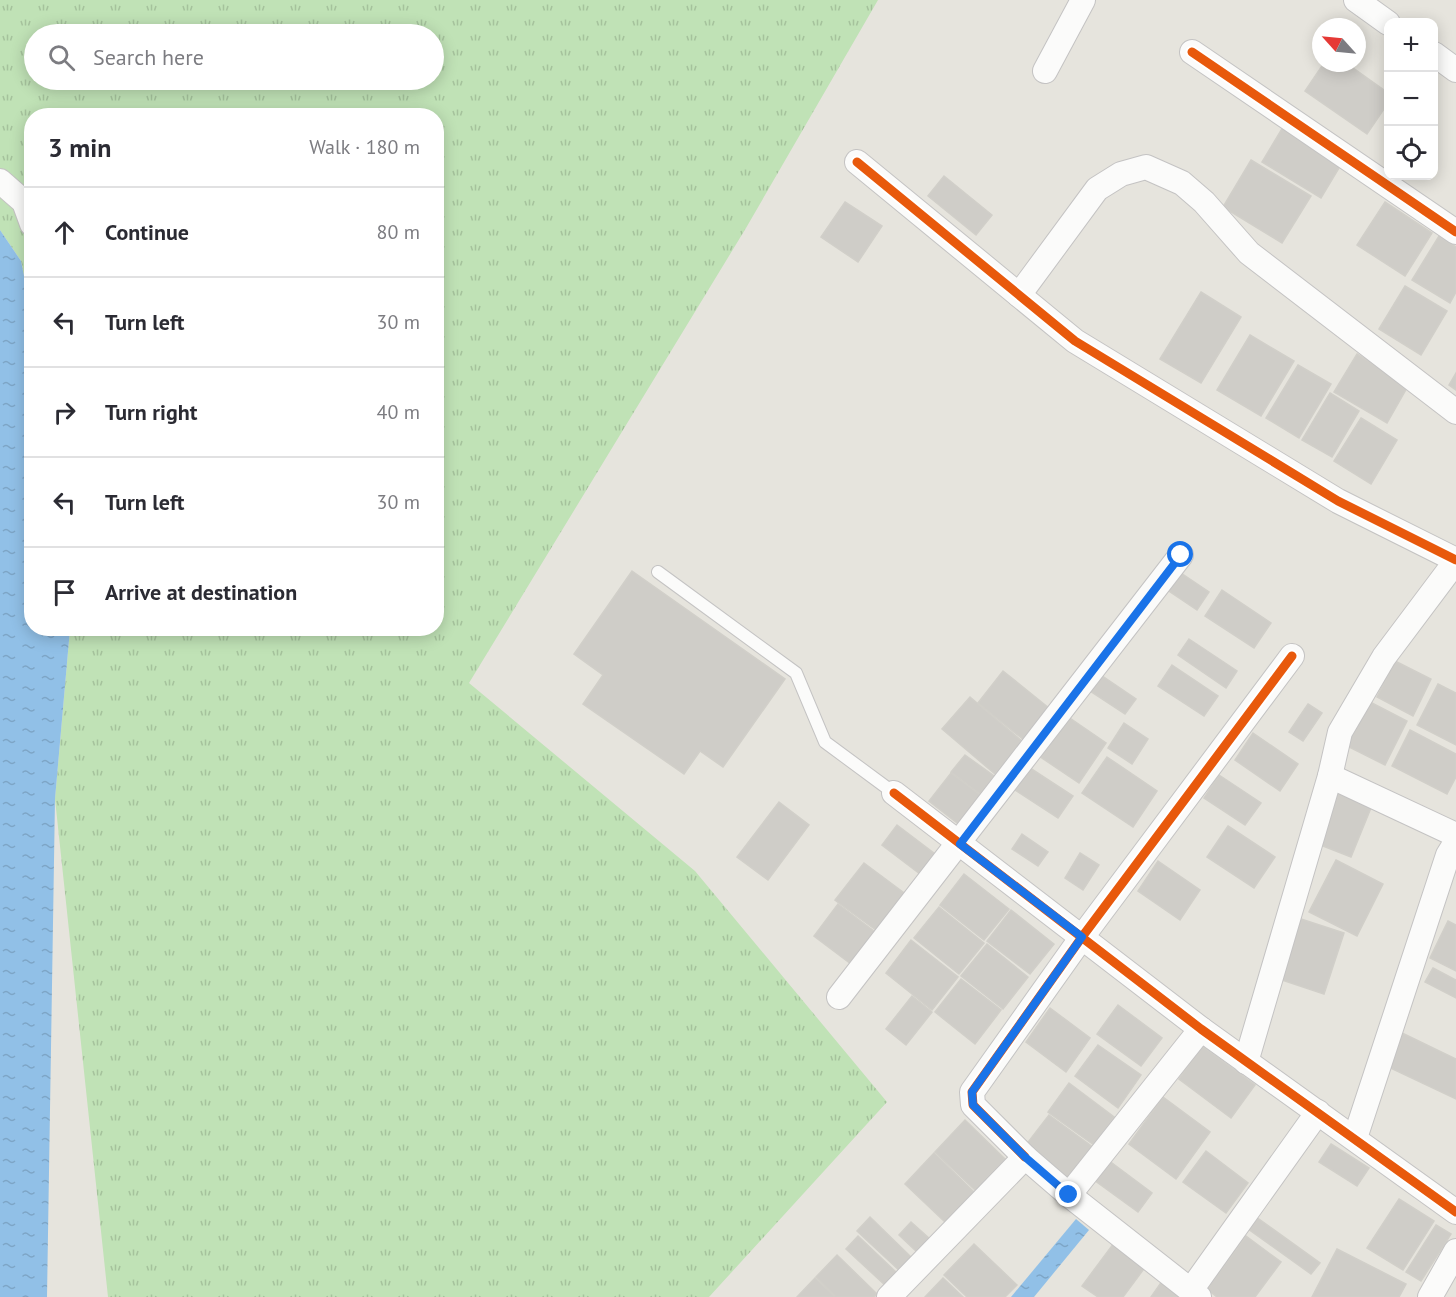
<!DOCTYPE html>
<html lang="en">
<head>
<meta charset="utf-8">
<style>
	body { margin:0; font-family:"PT Sans",sans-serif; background:#f2f2f3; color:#2b2b33 }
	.controls { position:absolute; right:18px; top:18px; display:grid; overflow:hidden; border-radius:12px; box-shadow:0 3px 15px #0003 }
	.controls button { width:54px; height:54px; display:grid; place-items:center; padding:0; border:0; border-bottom:2px solid #e1e1e2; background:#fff; color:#2b2b33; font:30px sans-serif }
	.compass { position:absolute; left:1312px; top:18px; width:54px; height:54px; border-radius:50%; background:#fff; box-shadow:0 3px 15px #0003; rotate:297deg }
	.stop { position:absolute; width:18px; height:18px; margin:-14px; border:4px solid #1a73e8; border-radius:50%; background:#fff }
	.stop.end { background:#1a73e8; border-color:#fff; box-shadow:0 2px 6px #0008 }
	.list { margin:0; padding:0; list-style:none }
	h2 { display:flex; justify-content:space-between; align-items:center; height:78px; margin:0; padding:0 24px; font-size:26px }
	h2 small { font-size:20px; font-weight:400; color:#7c7c81 }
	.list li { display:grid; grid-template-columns:39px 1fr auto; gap:18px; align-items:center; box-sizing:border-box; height:90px; padding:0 24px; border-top:2px solid #e1e1e2 }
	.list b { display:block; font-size:22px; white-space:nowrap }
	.list em { font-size:20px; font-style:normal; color:#7c7c81 }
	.icon { flex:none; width:33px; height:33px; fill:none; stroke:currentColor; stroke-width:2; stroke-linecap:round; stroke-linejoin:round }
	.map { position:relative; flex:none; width:1456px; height:1297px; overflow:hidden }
	.search { position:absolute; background:#fff; box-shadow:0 3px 15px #0003; left:24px; top:24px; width:420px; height:66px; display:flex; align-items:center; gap:15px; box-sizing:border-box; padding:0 21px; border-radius:33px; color:#7c7c81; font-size:22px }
	.panel { position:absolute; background:#fff; box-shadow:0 3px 15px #0003; left:24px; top:108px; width:420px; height:528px; border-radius:24px }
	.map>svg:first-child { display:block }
	.grass { fill:url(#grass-tufts); fill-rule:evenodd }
	.water { fill:url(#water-ripples) }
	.building { fill:#cfcdc8; stroke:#d1cfc9; stroke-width:1.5 }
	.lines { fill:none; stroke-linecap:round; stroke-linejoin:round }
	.service-casing { stroke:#c4c3c3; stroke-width:14 }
	.minor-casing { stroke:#c4c3c3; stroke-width:26 }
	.service { stroke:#fbfbfa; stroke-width:12 }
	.minor { stroke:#fbfbfa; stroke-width:24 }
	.cycleway-casing { stroke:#fff; stroke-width:13 }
	.cycleway { stroke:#e8590c; stroke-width:9 }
	.route { stroke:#1a73e8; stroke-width:8 }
</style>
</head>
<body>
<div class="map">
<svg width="1456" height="1297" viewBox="0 0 1456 1297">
	<defs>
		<pattern id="grass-tufts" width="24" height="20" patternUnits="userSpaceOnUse" patternTransform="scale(1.5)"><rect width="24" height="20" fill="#c0e2b6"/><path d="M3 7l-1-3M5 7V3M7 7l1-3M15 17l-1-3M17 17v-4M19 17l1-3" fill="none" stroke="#a5c29c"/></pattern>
		<pattern id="water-ripples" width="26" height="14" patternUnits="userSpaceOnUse" patternTransform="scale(1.5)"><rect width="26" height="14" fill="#91c0e7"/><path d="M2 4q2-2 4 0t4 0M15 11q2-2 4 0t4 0" fill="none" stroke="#7da5c6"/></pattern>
	</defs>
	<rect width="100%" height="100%" fill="#e6e4dd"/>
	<path class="grass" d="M0,0H878L746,228L469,683L695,871L887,1102L709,1297H108L55,799L70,629L436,628V116H32L31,311L21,261L0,230ZM34,34H434V80H34Z"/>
	<g class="water">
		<polygon points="0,230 21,261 31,311 32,628 70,629 55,799 47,1297 0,1297"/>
		<polygon points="1076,1219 1089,1230 1034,1297 1011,1297"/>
	</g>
	<g class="building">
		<polygon points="1324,63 1346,63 1388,93 1388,103 1367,134 1305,91"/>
		<polygon points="1286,122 1345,158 1321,198 1262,162"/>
		<polygon points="1251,160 1311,196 1282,243 1223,207"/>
		<polygon points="944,176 992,215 976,235 928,196"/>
		<polygon points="845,202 882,226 858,262 821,237"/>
		<polygon points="1385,202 1432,233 1405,276 1357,245"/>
		<polygon points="1439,236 1456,247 1456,292 1450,303 1412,280"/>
		<polygon points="1405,286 1447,311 1421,355 1379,329"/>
		<polygon points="1201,292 1241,317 1201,383 1160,359"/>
		<polygon points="1250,335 1294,361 1261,416 1217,390"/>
		<polygon points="1357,354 1408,386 1387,423 1334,392"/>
		<polygon points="1298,365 1331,384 1299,438 1266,418"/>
		<polygon points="1456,373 1456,390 1449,385"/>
		<polygon points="1330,393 1359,411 1332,457 1302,440"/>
		<polygon points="1361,418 1397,440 1371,484 1334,461"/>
		<polygon points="1172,567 1209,592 1197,610 1160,585"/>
		<polygon points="632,571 785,679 723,767 700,751 684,774 583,704 603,675 574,654"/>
		<polygon points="1222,590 1271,623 1254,648 1205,616"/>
		<polygon points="1189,639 1237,671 1226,688 1178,655"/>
		<polygon points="1395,661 1431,679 1413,716 1377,697"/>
		<polygon points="1172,665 1218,696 1204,716 1158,686"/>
		<polygon points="1003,671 1049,708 1024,740 978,703"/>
		<polygon points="1095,671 1136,699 1125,714 1084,687"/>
		<polygon points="1438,684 1456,693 1456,745 1417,725"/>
		<polygon points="970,697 1023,742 995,774 942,729"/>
		<polygon points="1370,702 1407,721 1385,765 1347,746"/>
		<polygon points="1308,704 1322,713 1303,741 1289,732"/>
		<polygon points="1064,714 1106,743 1079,783 1036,754"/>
		<polygon points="1124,723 1148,739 1132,764 1108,748"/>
		<polygon points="1410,730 1456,754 1456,777 1447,794 1392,766"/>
		<polygon points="1253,733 1298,764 1280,791 1235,760"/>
		<polygon points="965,755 994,776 980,794 951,772"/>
		<polygon points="1107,757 1157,791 1133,827 1082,793"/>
		<polygon points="1030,768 1073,796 1058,818 1015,790"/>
		<polygon points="951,773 983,797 961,826 929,801"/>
		<polygon points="1219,775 1261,803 1245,825 1204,798"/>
		<polygon points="1340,789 1373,803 1351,857 1318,844"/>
		<polygon points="779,802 809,825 768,880 737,857"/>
		<polygon points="897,825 935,854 920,874 882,845"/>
		<polygon points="1228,826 1275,857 1254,888 1207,857"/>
		<polygon points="1022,834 1048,852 1038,866 1012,849"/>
		<polygon points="1080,853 1099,865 1083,890 1065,878"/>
		<polygon points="1336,860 1383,884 1357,936 1309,912"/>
		<polygon points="1158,861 1200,890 1180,920 1138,891"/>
		<polygon points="864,863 904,893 876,930 835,900"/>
		<polygon points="964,874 1009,909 984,940 940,905"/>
		<polygon points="838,904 875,932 851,964 814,936"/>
		<polygon points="939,907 984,943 959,974 914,938"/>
		<polygon points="1011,910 1054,944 1030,974 987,941"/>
		<polygon points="1298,918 1344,933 1324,994 1279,979"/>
		<polygon points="1448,921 1456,925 1456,971 1430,958"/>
		<polygon points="911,940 958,977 932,1010 886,973"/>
		<polygon points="987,944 1028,977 1003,1009 961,976"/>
		<polygon points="1433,968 1456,980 1456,998 1425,982"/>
		<polygon points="961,979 1001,1010 975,1044 935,1012"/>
		<polygon points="912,996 932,1012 906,1045 886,1029"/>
		<polygon points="1118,1005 1162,1038 1141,1066 1097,1034"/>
		<polygon points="1050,1008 1090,1038 1066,1072 1026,1042"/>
		<polygon points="1400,1032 1456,1059 1456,1099 1384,1065"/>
		<polygon points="1098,1045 1141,1075 1118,1108 1075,1076"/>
		<polygon points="1202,1046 1255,1085 1231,1118 1179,1079"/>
		<polygon points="1069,1083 1114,1117 1094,1145 1048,1112"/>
		<polygon points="1163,1097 1210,1132 1176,1179 1129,1144"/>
		<polygon points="1049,1115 1094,1148 1067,1183 1022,1150"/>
		<polygon points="965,1120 1005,1159 975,1190 935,1152"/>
		<polygon points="1331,1144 1369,1168 1357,1186 1319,1162"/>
		<polygon points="1206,1151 1248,1183 1226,1213 1183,1182"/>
		<polygon points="934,1153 974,1192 945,1222 905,1184"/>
		<polygon points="1104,1157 1152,1193 1138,1212 1090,1177"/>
		<polygon points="1399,1199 1434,1221 1403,1270 1367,1248"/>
		<polygon points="1252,1214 1320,1263 1311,1274 1244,1226"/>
		<polygon points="870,1217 912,1258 900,1271 857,1231"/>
		<polygon points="911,1222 930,1239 917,1252 899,1235"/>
		<polygon points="1436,1225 1451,1234 1421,1281 1406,1272"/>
		<polygon points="858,1236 898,1274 886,1286 846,1249"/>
		<polygon points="1246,1236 1281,1262 1255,1297 1217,1297 1207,1289"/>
		<polygon points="1114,1243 1146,1266 1123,1297 1098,1297 1082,1286"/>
		<polygon points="974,1244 1017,1285 1005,1297 967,1297 944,1275"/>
		<polygon points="1337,1249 1406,1284 1399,1297 1312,1297"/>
		<polygon points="837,1255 877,1294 874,1297 836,1297 816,1277"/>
		<polygon points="1165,1277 1184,1290 1179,1297 1151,1297"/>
		<polygon points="815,1278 835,1297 797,1297"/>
		<polygon points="943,1278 963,1297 925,1297"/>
	</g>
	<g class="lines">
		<defs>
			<polyline id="service" points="658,572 796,673 825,742 894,793"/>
			<g id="minor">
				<polyline points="1356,0 1388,23"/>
				<polyline points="1192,52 1456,232"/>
				<polyline points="1434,54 1456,70"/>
				<polyline points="1045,71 1083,0"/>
				<polyline points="857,162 1075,341 1338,501 1456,560"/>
				<polyline points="0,181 24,202 32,224"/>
				<polyline points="1019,295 1097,189 1121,174 1146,167 1182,183 1204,202 1249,253 1456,412"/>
				<polyline points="1330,776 1456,835"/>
				<polyline points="894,793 1201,1029 1456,1212"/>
				<polyline points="839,997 1181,555"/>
				<polyline points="1246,1062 1330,776 1340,732 1384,657 1456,561"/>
				<polyline points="1355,1138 1448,855 1456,842"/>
				<polyline points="1025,1157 973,1105 972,1092 1082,937 1292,656"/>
				<polyline points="1069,1195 1199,1297"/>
				<polyline points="1191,1290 1318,1112"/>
				<polyline points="889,1297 1025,1157 1069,1195 1201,1029"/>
				<polyline points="1430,1297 1456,1251"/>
			</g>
		</defs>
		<use href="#service" class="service-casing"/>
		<use href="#minor" class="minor-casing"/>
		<use href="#service" class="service"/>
		<use href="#minor" class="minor"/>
		<defs>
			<g id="cycleway">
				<polyline points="1192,52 1456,232"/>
				<polyline points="857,162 1075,341 1338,501 1456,560"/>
				<polyline points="894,793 1201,1029 1456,1212"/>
				<polyline points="1025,1157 973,1105 972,1092 1082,937 1292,656"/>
			</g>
		</defs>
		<use href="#cycleway" class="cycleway-casing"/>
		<use href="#cycleway" class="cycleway"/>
	</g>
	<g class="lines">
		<polyline class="route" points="1069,1195 1025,1157 973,1105 972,1092 1082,937 960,844 1181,555"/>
	</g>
</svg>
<div class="controls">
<button>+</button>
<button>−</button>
<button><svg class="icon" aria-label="locate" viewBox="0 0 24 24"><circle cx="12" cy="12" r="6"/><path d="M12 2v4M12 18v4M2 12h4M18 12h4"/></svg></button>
</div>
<svg class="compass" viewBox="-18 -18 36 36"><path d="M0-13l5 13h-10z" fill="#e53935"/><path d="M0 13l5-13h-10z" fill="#7c7c81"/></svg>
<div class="stop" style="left:1181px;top:555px"></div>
<div class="stop end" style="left:1069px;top:1195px"></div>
<div class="search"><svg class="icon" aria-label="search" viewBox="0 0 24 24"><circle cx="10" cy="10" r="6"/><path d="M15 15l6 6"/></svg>Search here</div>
<section class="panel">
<h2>3 min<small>Walk · 180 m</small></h2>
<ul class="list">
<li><svg class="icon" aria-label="ahead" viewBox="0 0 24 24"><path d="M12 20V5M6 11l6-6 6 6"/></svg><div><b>Continue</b></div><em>80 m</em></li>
<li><svg class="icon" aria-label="left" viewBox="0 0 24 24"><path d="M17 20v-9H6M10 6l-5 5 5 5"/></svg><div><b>Turn left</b></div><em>30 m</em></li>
<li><svg class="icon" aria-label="right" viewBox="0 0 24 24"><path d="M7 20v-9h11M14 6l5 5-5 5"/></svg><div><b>Turn right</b></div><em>40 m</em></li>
<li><svg class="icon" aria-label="left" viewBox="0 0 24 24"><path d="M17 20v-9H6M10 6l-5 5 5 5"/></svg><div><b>Turn left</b></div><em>30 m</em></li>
<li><svg class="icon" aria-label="arrive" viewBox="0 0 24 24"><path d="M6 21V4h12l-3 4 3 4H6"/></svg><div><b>Arrive at destination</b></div></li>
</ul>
</section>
</div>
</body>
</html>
